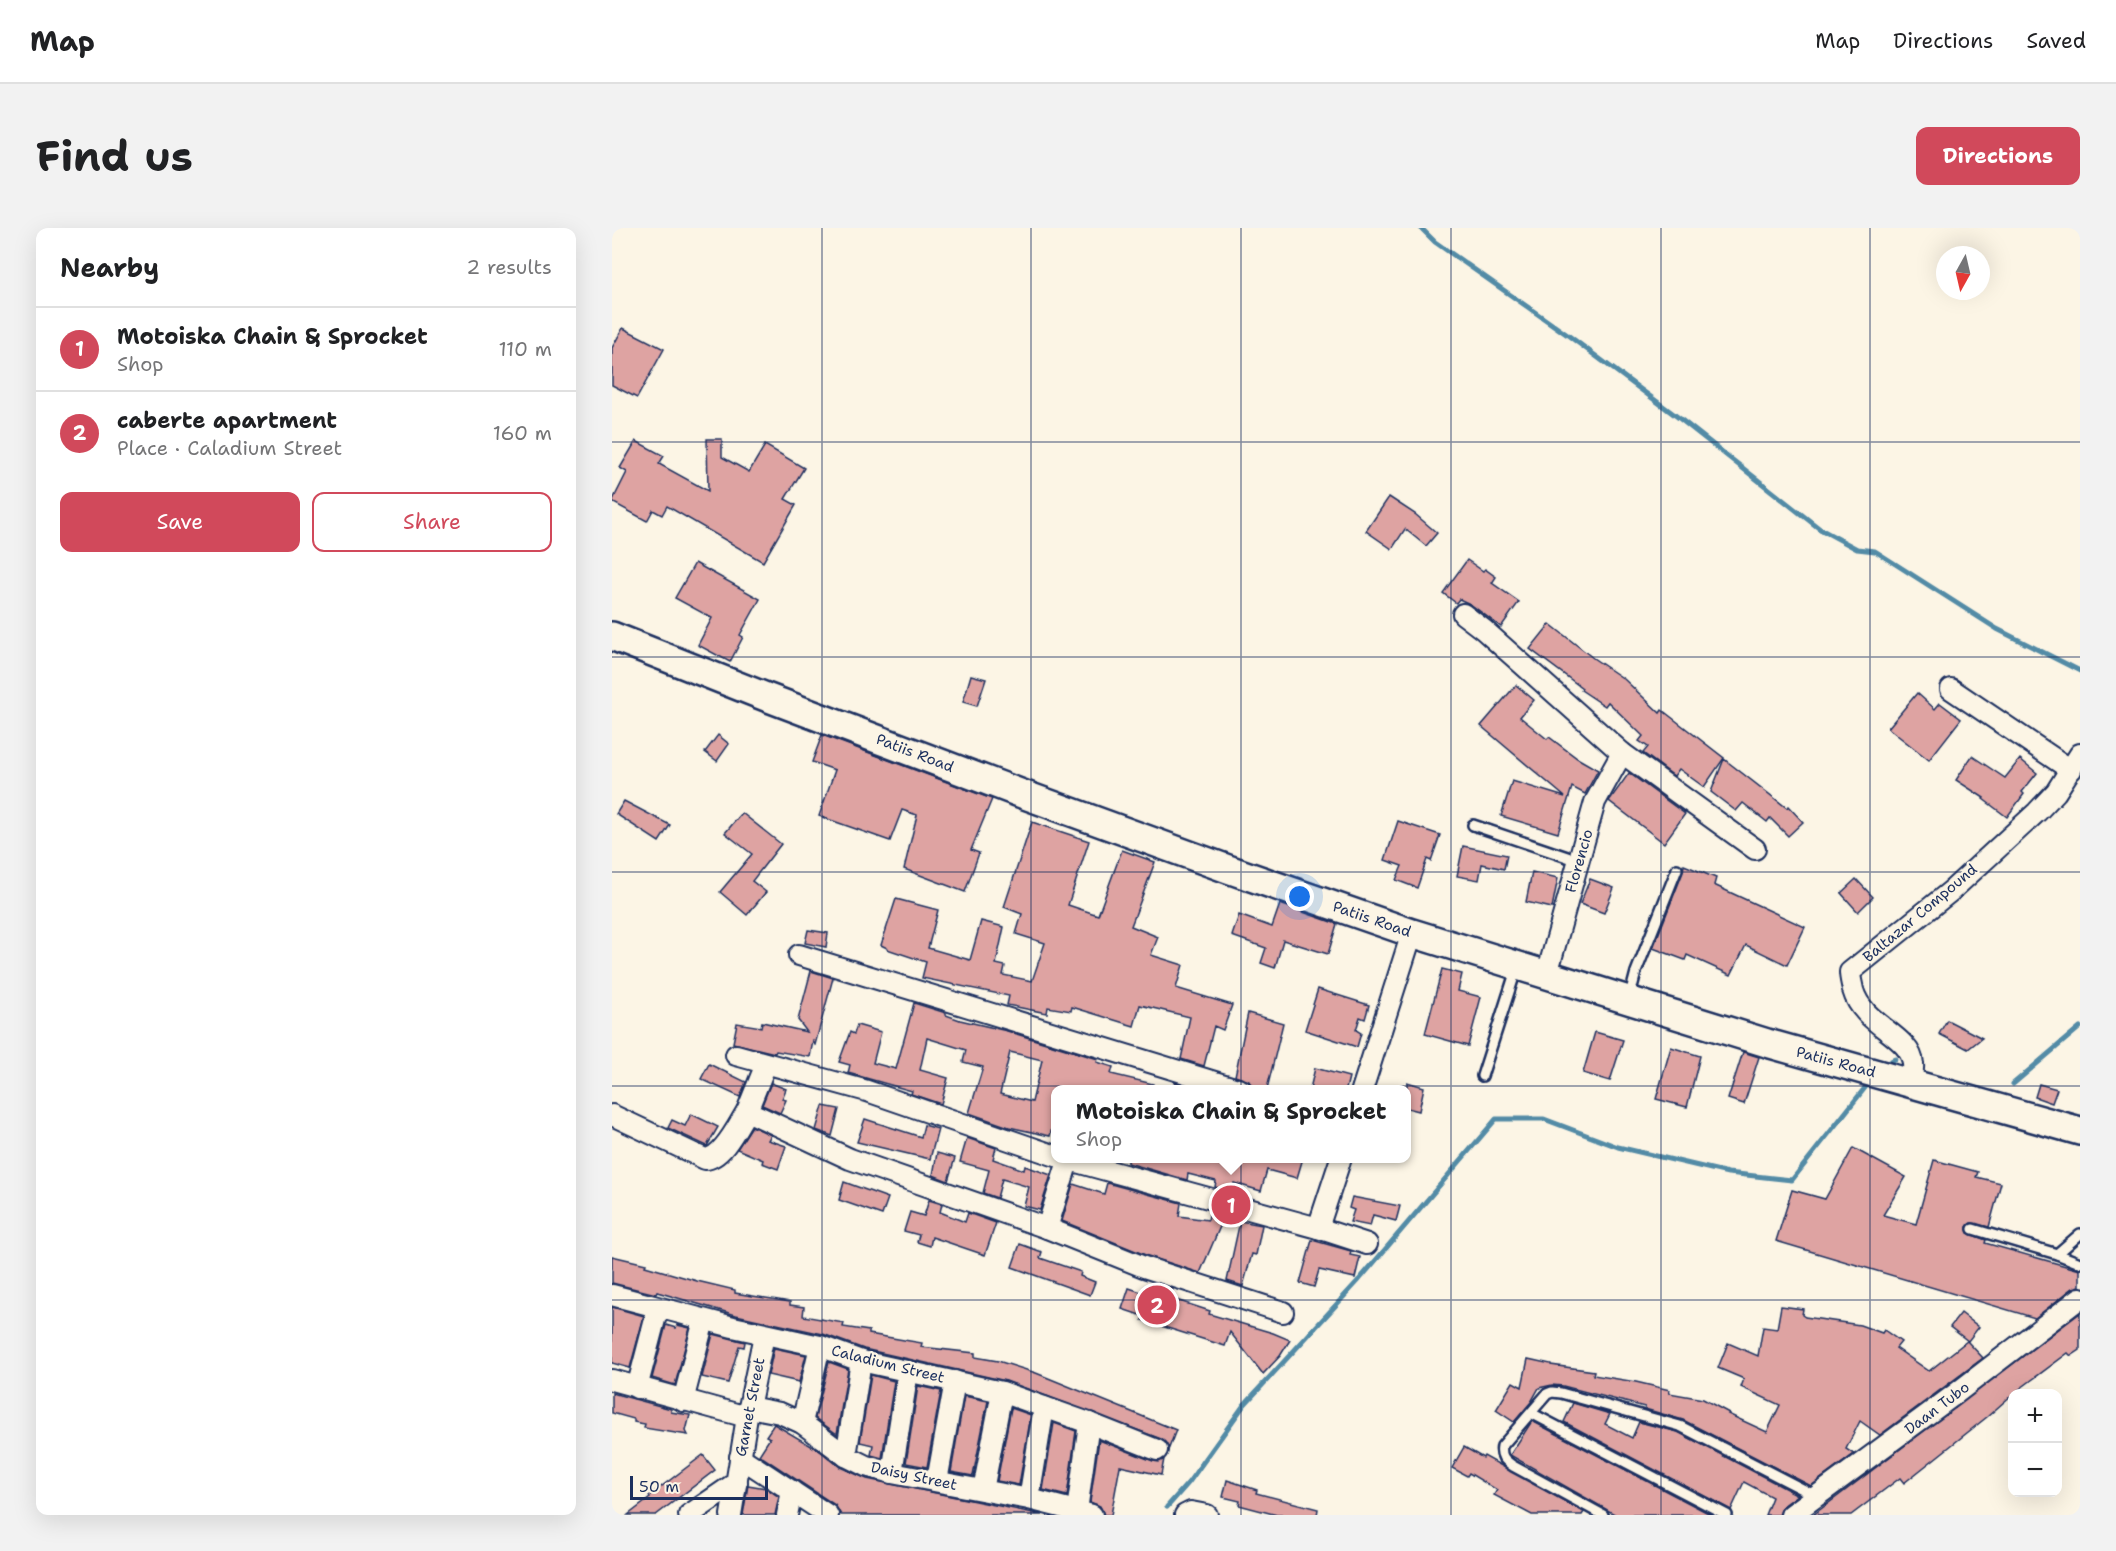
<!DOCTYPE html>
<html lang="en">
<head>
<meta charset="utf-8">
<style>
	body { margin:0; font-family:"Shantell Sans",sans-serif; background:#f2f2f2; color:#202124 }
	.controls { position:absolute; right:18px; bottom:18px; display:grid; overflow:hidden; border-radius:12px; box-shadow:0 6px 24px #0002 }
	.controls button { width:54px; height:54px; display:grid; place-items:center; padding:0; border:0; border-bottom:2px solid #e0e0e0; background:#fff; color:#202124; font:30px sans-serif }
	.compass { position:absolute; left:1324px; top:18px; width:54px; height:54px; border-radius:50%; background:#fff; box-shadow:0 6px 24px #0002; rotate:188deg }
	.scale { position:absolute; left:18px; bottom:15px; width:138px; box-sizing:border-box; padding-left:6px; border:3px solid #1b2f5e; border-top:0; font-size:16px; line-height:21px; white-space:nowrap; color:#1b2f5e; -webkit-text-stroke:4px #fcf5e5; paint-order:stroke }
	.you { position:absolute; left:688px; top:669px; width:21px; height:21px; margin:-15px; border:4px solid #fff; border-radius:50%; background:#1a73e8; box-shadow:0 0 0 9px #1a73e833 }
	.badge { display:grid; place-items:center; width:39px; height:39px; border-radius:50%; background:#d1495b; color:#fff; font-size:20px; font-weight:700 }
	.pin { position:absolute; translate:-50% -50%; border:3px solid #fff; box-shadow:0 2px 6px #0006 }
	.popup { position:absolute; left:439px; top:857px; width:360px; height:78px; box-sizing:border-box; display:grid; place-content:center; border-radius:12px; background:#fff; filter:drop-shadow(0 2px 4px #0005); font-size:20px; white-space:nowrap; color:#757577 }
	.popup b { font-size:22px; color:#202124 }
	.popup::after { content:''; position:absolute; left:50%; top:100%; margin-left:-12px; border:12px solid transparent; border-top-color:#fff }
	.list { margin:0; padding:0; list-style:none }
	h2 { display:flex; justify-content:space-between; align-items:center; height:78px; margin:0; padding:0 24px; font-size:26px }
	h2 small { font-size:20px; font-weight:400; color:#757577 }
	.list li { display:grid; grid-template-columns:39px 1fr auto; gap:18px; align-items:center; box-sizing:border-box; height:84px; padding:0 24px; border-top:2px solid #e0e0e0 }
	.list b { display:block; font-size:22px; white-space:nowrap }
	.list p { margin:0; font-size:20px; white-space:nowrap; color:#757577 }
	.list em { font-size:20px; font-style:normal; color:#757577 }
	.actions { display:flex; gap:12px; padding:18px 24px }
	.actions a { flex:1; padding:14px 0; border:2px solid #d1495b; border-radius:12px; text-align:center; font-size:21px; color:#d1495b }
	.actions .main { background:#d1495b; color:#fff }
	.map { position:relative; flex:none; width:1468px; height:1287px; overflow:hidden; border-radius:12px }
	header { display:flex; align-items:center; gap:36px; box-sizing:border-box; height:84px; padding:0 30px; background:#fff; border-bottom:2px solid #e0e0e0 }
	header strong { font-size:28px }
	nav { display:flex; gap:33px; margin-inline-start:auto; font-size:21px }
	.intro { display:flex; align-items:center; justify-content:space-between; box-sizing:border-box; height:144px; padding:0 36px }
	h1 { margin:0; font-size:42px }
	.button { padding:15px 27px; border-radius:12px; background:#d1495b; color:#fff; font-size:21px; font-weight:700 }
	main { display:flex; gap:36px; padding:0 36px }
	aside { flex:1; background:#fff; border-radius:12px; box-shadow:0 6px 24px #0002 }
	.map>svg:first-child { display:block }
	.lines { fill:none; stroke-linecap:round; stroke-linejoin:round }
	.stream { stroke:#538ba6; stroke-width:5 }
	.building { fill:#dea3a2; stroke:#1b2f5e; stroke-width:1.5; fill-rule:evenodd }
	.lane-casing { stroke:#1b2f5e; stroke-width:14 }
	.street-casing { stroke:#1b2f5e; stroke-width:24 }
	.secondary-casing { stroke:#1b2f5e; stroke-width:32 }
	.lane { stroke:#fcf5e5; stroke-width:9 }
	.street { stroke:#fcf5e5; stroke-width:20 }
	.secondary { stroke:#fcf5e5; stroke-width:27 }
	.grid { fill:none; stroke:#1b2f5e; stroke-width:1.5; stroke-opacity:0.55 }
	.labels { text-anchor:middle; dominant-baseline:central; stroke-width:4.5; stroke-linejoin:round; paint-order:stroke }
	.street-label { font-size:15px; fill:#1b2f5e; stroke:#fcf5e5 }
</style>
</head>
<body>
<header>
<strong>Map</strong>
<nav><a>Map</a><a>Directions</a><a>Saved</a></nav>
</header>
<div class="intro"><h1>Find us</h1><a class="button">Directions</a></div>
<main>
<aside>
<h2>Nearby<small>2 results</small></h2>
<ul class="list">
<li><span class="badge">1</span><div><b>Motoiska Chain &amp; Sprocket</b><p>Shop</p></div><em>110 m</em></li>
<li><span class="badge">2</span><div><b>caberte apartment</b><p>Place · Caladium Street</p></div><em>160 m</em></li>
</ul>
<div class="actions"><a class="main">Save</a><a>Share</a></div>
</aside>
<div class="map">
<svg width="1468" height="1287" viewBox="0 0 1468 1287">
	<rect width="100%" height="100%" fill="#fcf5e5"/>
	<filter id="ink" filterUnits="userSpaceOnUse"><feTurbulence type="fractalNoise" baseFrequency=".0167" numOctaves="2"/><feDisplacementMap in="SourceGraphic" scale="12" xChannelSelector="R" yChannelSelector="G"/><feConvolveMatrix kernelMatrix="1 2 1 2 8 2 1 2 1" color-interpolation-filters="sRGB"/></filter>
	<g filter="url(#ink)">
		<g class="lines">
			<g class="stream">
				<polyline points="809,0 823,14 957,108 1067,190 1208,301 1245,321 1263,323 1385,401 1468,443"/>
				<polyline points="1271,837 1283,831"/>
				<polyline points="1401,856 1468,799"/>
				<polyline points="555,1279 577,1254 632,1177 747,1052 884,891 932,891 1006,919 1116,945 1180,952 1256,856 1252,855"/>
			</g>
		</g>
		<g class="building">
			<polygon points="11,100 52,121 25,170 0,157 0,120"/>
			<polygon points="95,211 110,211 110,229 137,244 153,217 192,240 173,271 184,277 151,334 55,278 50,287 41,282 35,293 0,274 15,244 8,240 24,213 52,228 47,236 96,263"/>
			<polygon points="777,269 803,286 825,305 814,318 793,301 780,321 754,303"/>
			<polygon points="855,332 871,343 873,341 884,349 880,355 907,374 889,399 858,376 847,371 844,375 831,365"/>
			<polygon points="83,335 148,371 128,407 131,409 118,434 86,417 100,390 63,370"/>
			<polygon points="938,396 981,430 1012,451 1048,485 1050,482 1112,530 1092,559 1067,541 1062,548 1031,525 1036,519 1027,513 1031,508 996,474 993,478 969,462 970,460 918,421"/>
			<polygon points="359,447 374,451 365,478 351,474"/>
			<polygon points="904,457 922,472 908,489 935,511 937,509 965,530 986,542 973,566 960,559 946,605 889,588 900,553 953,569 869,498"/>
			<polygon points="1305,465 1323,481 1328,475 1349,491 1317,532 1276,500"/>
			<polygon points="106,507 117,516 105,533 93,524"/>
			<polygon points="210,507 380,571 359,622 367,625 353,664 292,641 305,587 290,582 278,613 207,588 223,542 200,534"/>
			<polygon points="1360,528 1393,550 1408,531 1425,545 1410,564 1412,566 1395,589 1371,571 1372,570 1344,552"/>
			<polygon points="1112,531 1175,580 1176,578 1191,594 1176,608 1158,590 1155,594 1131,575 1124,583 1099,564"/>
			<polygon points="1017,545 1073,586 1052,615 997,573"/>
			<polygon points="12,573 58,597 47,614 4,586"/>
			<polygon points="130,585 169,616 140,653 154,664 135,687 108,664 140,626 113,605"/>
			<polygon points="786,593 828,607 819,633 815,631 805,660 784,652 790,638 773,632"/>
			<polygon points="420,594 477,613 456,677 486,687 510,622 543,634 519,698 546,709 539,727 571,737 564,760 620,777 611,802 602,798 592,838 569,831 578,789 528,777 522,798 460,779 459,783 436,779 435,785 395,777 397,768 310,750 314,734 275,721 275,720 269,717 284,671 326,682 316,720 358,732 369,693 392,699 384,736 393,738 391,747 420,753 433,715 404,706 410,686 392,679"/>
			<polygon points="851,618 895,627 892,641 870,636 867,652 845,648"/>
			<polygon points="1072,637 1104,650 1102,657 1193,699 1175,737 1134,717 1119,747 1075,727 1073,732 1041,720 1071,644"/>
			<polygon points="920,644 946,650 940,680 914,674"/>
			<polygon points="978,651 1002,660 992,685 968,676"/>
			<polygon points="1244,651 1261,669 1246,684 1229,665"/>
			<polygon points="668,676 725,696 716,726 671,712 663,740 649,735 654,720 620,708 627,687 660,699"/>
			<polygon points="196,702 216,705 214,719 193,715"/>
			<polygon points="830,741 850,746 846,763 869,769 856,818 813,806"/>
			<polygon points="199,743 221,750 203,817 201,813 198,829 164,823 163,825 121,815 125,795 149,799 150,794 195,804 186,792"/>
			<polygon points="706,761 757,777 753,791 748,789 744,802 749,805 745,819 693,802"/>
			<path d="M302,775L334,785V787L348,792L395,803L486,831L485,834L501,839L499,846L541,856L540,861H444V885L438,908L397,899L357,885L371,839L351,834L354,822L315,810L308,842L336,850L329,876L299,866L300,863L236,845L238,837L227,834L238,804L242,806L245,797L269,804L261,835L284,841ZM398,824L430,832L420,874L388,866Z"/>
			<polygon points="636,785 671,795 655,861 641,861 637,853 623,848"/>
			<polygon points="1335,792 1370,810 1356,821 1327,806"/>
			<polygon points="983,804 1011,812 998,853 971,845"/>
			<polygon points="1059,819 1088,828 1075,879 1044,871"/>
			<polygon points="1131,824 1147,829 1132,876 1116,871"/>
			<polygon points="97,836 134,854 128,869 89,851"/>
			<polygon points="703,840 737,849 734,861 698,861"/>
			<polygon points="563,854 586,861 561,861"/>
			<polygon points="795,854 812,859 807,883 795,880"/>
			<polygon points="159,855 174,861 170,871 174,872 168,885 150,877"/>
			<polygon points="1427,856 1445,861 1440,875 1423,869"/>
			<polygon points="211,878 227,881 220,908 204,902"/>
			<polygon points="79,886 106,899 95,918 56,900 60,892 73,898"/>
			<polygon points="253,891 309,909 312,897 326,901 318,931 245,914"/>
			<polygon points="140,898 159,907 156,912 174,918 166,941 150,935 151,932 125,921"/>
			<polygon points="355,910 384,920 381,931 412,942 413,938 439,947 428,982 412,978 417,959 390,951 385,970 371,965 377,942 348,934"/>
			<polygon points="1241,920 1294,949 1271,987 1304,996 1322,932 1366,944 1364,949 1389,955 1377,999 1359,995 1355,999 1356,1005 1374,1012 1373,1015 1468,1042 1468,1058 1461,1060 1423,1090 1164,1013 1180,962 1213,971"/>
			<polygon points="325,925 343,930 336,953 321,947"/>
			<polygon points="516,930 691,930 685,950 655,942 649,963 622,955 620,964 603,959 604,953 576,946 575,952 516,935"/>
			<polygon points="232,954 276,970 270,987 227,972"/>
			<polygon points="495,955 569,975 567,988 596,992 598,983 613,987 588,1045 536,1028 450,993 461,956 492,966"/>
			<polygon points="740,969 788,978 784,993 761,987 758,998 738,994 742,982 737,980"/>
			<polygon points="317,972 330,976 328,984 353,994 356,985 384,995 373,1027 320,1009 318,1018 305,1014 307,1007 292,1003 298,984 312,988"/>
			<polygon points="628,993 650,997 644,1027 640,1026 631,1058 615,1053"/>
			<polygon points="700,1012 739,1023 738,1027 748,1029 743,1050 707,1042 702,1059 688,1055"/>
			<polygon points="408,1016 430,1024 428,1030 469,1044 468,1048 483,1054 478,1067 400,1039"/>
			<polygon points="0,1028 34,1036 33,1038 85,1053 123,1062 123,1065 178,1074 178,1077 192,1079 191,1088 232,1095 231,1099 257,1103 257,1106 310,1115 309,1119 363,1125 363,1129 386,1133 424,1145 564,1202 557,1220 549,1211 394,1153 252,1121 211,1106 124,1087 45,1064 44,1066 0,1055"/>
			<polygon points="542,1055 561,1061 558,1070 598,1083 597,1086 661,1105 678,1112 668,1128 651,1146 618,1104 613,1118 530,1092 531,1088 510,1081 517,1060 538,1067"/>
			<polygon points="1169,1078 1191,1081 1190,1087 1193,1089 1248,1097 1270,1105 1272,1102 1289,1114 1284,1120 1317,1143 1355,1113 1371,1130 1268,1207 1248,1193 1234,1221 1242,1226 1199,1258 1071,1192 1033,1181 1033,1179 951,1158 940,1157 927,1160 919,1174 902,1194 884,1182 901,1154 910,1159 916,1131 939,1136 939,1137 982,1143 981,1147 1024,1154 1058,1162 1057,1165 1091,1171 1117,1185 1116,1186 1155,1204 1168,1177 1129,1159 1132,1151 1106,1140 1116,1115 1146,1128 1151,1099 1165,1101"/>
			<polygon points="0,1079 32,1088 18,1140 0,1135"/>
			<polygon points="1349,1085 1367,1099 1356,1113 1338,1099"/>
			<polygon points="1468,1085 1468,1122 1459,1128 1456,1125 1401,1166 1375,1189 1292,1255 1288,1250 1239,1287 1201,1287"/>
			<polygon points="54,1097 64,1100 65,1097 78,1100 63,1157 40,1150"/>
			<polygon points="101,1106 133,1114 132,1119 127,1118 116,1155 90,1149"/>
			<polygon points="162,1120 194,1127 187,1154 156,1147"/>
			<polygon points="217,1134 236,1141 225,1206 203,1190"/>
			<polygon points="259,1147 282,1153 270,1230 259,1227 261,1217 248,1214"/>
			<polygon points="306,1158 329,1163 315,1239 294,1235"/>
			<polygon points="0,1165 59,1181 59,1184 78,1187 74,1203 76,1207 32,1200 33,1196 22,1194 22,1191 0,1185"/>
			<polygon points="352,1168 376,1173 361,1248 339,1244"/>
			<polygon points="961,1175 998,1186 993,1196 1020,1210 1027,1194 1066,1204 1186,1267 1171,1278 1167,1287 1153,1287 1160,1269 1132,1254 1119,1282 952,1194"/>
			<polygon points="399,1180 419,1187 407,1257 385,1253"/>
			<polygon points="920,1193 1100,1287 1004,1287 898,1227"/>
			<polygon points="442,1195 464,1203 455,1268 431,1262"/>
			<polygon points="162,1196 208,1223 228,1239 255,1251 431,1287 229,1287 223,1277 147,1227 158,1210 154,1208"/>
			<polygon points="487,1212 541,1233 547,1234 552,1231 549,1247 508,1238 499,1287 492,1287 488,1278 478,1274"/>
			<polygon points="852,1219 871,1230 872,1228 972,1284 970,1287 920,1287 882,1267 885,1262 857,1245 855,1248 840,1240"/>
			<polygon points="91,1227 103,1242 44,1287 16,1287 38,1270 37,1268"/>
			<polygon points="615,1252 645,1262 644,1265 706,1281 705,1287 665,1287 627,1277 628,1273 611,1269"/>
			<polygon points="136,1257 154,1260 167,1269 163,1287 131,1287"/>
		</g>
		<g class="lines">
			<defs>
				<g id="lane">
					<polyline points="861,597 967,633"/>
					<polyline points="1017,771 1024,744 1065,641"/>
					<polyline points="870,848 905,739"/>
					<polyline points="1361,1001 1445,1026 1468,1035"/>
					<polyline points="1445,1026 1468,1006"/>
					<polyline points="919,1185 1115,1287"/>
					<path d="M991,1287L901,1238C893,1232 888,1229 890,1218L935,1166L940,1164L949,1165L1068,1198L1204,1268"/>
				</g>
				<g id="street">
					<polyline points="851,386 872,402 1010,525 1143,621"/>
					<polyline points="1339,461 1459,542"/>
					<polyline points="187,727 629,862"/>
					<polyline points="935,746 983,574 1010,525"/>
					<polyline points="124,827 255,863 444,928"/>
					<polyline points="154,836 135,883 238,931 435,1000 456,933"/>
					<path d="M1299,855C1299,849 1302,842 1301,836C1299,807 1251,798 1241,762C1240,756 1238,750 1238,744L1339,663L1425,584L1444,564L1468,526"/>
					<polyline points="750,862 800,705"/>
					<path d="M0,887L93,931C111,930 126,897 135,883"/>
					<polyline points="450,930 706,1000 755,1016"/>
					<polyline points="435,1000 532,1039 671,1084"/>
					<polyline points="706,1000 729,930"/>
					<polyline points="0,1067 121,1099 208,1118 249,1133 390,1164 477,1195 545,1222"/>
					<polyline points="0,1152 135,1189"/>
					<polyline points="25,1160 46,1080"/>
					<polyline points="71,1173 92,1092"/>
					<polyline points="137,1179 168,1185 190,1195 234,1228 254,1238 280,1245 417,1271 480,1287"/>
					<polyline points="190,1195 208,1118"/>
					<polyline points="234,1228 249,1133"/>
					<polyline points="128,1229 216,1287"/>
					<polyline points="280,1245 296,1143"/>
					<polyline points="325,1253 343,1153"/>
					<polyline points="371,1262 390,1164"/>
					<polyline points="417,1271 432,1179"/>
					<polyline points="465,1283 477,1195"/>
					<polyline points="77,1287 125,1254"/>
					<polyline points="119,1287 135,1189 152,1107"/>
					<polyline points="175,1287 180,1263"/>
					<polyline points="573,1287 579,1284 595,1287"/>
					<polyline points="1179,1287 1342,1167 1468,1070"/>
				</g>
				<polyline id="secondary" points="0,408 154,469 413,567 616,641 800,705 1155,815 1468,903"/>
			</defs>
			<use href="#lane" class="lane-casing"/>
			<use href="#street" class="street-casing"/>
			<use href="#secondary" class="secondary-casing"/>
			<use href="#lane" class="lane"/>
			<use href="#street" class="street"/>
			<use href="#secondary" class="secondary"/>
		</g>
	</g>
	<path class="grid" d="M210,0V1287M419,0V1287M629,0V1287M839,0V1287M1049,0V1287M1258,0V1287M0,214H1468M0,429H1468M0,644H1468M0,858H1468M0,1072H1468"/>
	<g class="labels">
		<g class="street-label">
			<text transform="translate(303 525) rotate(21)">Patiis Road</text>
			<text transform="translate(967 633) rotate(-74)">Florencio</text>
			<text transform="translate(1308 685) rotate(-40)">Baltazar Compound</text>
			<text transform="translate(760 691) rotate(19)">Patiis Road</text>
			<text transform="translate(1224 834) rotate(15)">Patiis Road</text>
			<text transform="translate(276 1136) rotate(14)">Caladium Street</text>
			<text transform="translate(138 1179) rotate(-79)">Garnet Street</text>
			<text transform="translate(1325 1180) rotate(-37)">Daan Tubo</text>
			<text transform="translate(302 1248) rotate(12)">Daisy Street</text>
		</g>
	</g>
</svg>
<div class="controls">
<button>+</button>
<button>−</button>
</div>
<svg class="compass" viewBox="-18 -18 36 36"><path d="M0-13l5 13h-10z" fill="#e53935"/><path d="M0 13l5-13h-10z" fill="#757577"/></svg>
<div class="scale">50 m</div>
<div class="you"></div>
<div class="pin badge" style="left:619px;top:977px">1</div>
<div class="popup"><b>Motoiska Chain &amp; Sprocket</b>Shop</div>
<div class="pin badge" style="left:545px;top:1077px">2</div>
</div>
</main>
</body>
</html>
